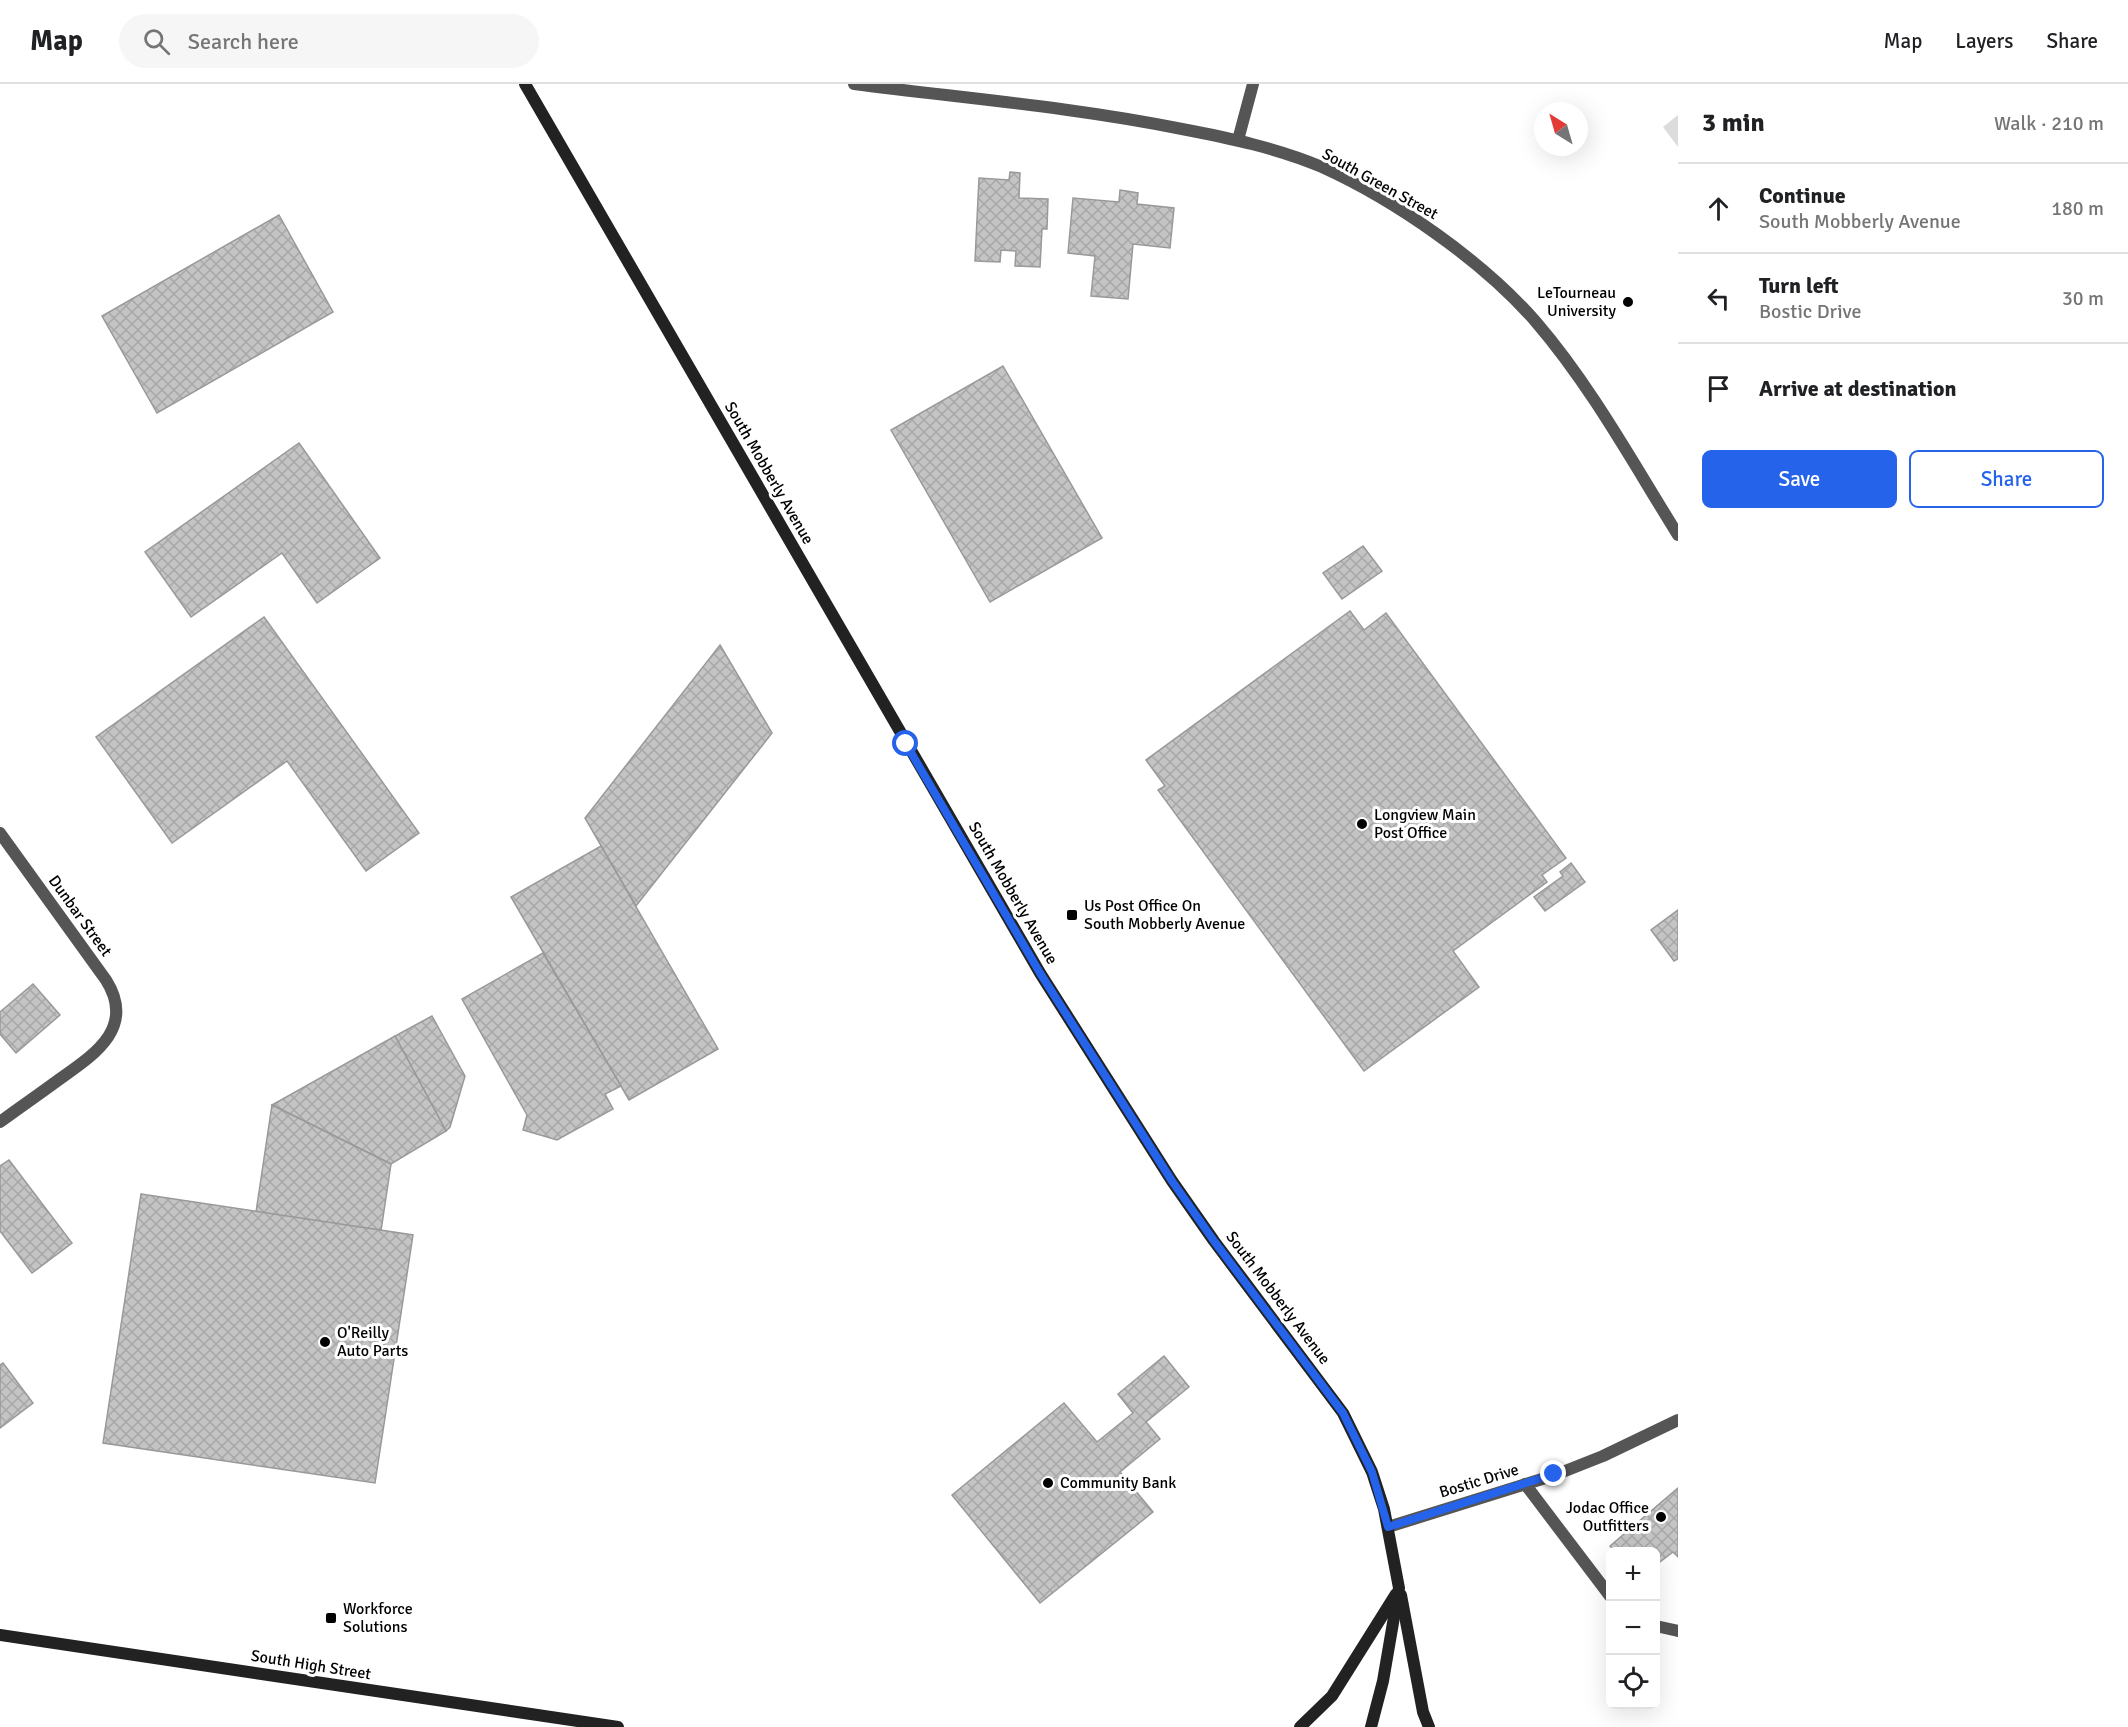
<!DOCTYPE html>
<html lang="en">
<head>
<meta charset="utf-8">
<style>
	body { margin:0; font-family:Signika,sans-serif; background:#f6f6f6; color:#202124 }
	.controls { position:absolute; right:18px; bottom:18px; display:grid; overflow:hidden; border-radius:9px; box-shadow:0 6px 24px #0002 }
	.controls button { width:54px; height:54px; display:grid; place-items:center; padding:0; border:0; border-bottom:2px solid #e0e0e0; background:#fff; color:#202124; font:30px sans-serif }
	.compass { position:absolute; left:1534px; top:18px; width:54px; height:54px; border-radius:50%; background:#fff; box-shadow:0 6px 24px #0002; rotate:323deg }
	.stop { position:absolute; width:18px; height:18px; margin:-14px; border:4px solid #2563eb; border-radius:50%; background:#fff }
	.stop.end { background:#2563eb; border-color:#fff; box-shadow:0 2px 6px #0008 }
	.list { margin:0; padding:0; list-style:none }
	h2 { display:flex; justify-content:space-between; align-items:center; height:78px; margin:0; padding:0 24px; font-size:26px }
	h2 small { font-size:20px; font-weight:400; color:#757577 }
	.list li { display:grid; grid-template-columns:39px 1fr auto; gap:18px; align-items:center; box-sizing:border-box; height:90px; padding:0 24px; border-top:2px solid #e0e0e0 }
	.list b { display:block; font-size:22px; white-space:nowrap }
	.list p { margin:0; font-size:20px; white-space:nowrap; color:#757577 }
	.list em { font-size:20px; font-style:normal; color:#757577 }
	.actions { display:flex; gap:12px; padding:18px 24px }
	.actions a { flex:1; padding:14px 0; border:2px solid #2563eb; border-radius:9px; text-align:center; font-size:21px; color:#2563eb }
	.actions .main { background:#2563eb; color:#fff }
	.icon { flex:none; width:33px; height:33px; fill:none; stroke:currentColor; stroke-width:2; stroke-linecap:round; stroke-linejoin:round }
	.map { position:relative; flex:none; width:1678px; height:1643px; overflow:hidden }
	header { display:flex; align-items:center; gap:36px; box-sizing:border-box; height:84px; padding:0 30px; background:#fff; border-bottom:2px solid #e0e0e0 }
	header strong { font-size:28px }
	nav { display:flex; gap:33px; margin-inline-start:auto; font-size:21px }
	.search { width:420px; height:54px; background:#f6f6f6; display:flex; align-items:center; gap:15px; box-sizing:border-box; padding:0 21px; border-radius:33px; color:#757577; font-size:22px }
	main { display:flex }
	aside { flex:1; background:#fff }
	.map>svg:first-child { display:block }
	.green { fill:#dcdcdc }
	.building { fill:url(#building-cross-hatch); stroke:#999; stroke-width:1.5 }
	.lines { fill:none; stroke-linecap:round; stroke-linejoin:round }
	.service { stroke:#555; stroke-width:12 }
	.minor { stroke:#555; stroke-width:12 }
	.secondary { stroke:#222; stroke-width:12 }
	.route { stroke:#2563eb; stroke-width:8 }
	.poi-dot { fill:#000; stroke:#fff; stroke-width:2 }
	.labels { text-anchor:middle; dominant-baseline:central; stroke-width:6; stroke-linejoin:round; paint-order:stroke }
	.street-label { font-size:16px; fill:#000; stroke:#fff }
	.poi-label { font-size:16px; fill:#000; stroke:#fff; text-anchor:start }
</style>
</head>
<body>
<header>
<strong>Map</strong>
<div class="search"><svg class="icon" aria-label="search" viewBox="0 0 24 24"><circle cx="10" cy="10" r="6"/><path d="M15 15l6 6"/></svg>Search here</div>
<nav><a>Map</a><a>Layers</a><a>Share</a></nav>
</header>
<main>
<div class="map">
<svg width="1678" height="1643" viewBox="0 0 1678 1643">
	<defs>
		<pattern id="building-cross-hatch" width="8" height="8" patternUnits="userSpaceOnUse" patternTransform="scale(1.5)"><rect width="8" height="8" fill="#c4c4c4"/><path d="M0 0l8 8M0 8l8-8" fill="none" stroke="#a7a7a7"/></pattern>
	</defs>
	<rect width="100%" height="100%" fill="#fff"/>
	<polygon class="green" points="1678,31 1678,63 1663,43"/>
	<g class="building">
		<polygon points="1010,88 1020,89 1019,114 1048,115 1047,145 1042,145 1040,183 1015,182 1016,167 1001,166 1000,178 975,177 979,94 1009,96"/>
		<polygon points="1120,106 1138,109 1137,120 1174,124 1170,164 1133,160 1128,215 1091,212 1095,172 1068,169 1073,114 1119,118"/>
		<polygon points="279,131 333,228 157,329 102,232"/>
		<polygon points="1003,282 1102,454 990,518 891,346"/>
		<polygon points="299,359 380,474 317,519 282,469 191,533 145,468"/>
		<polygon points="1363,462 1382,487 1342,515 1323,489"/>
		<polygon points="1350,527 1364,546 1386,529 1566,774 1542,791 1547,798 1453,867 1479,903 1364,987 1158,706 1165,702 1146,676"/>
		<polygon points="264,533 419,749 366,787 287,677 172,759 96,653"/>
		<polygon points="720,561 772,649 636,822 585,734"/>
		<polygon points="601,762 718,965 629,1016 511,813"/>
		<polygon points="1571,779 1585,798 1545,827 1534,813 1563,792 1560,788"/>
		<polygon points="1678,826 1678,875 1674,877 1651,846"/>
		<polygon points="543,869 621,1002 605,1010 613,1025 557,1056 523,1046 527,1031 462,915"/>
		<polygon points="33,900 60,931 16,969 0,950 0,928"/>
		<polygon points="432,932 465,992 450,1043 446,1047 395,952"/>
		<polygon points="395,952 446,1047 391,1080 272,1021"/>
		<polygon points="272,1021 391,1080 381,1147 256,1128"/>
		<polygon points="9,1076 72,1159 32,1189 0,1147 0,1082"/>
		<polygon points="141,1110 413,1151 375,1399 103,1359"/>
		<polygon points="1164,1272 1189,1303 1146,1338 1160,1355 1120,1388 1153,1428 1040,1519 952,1411 1064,1319 1097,1358 1133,1329 1118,1310"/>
		<polygon points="3,1279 33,1319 0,1344 0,1281"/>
		<polygon points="1678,1404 1678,1473 1673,1468 1656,1481 1656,1468 1615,1468 1610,1462"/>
	</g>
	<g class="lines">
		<g class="service">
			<polyline points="1525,1400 1610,1512"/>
			<polyline points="1656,1542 1678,1547"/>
		</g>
		<g class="minor">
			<path d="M854,0C963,14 1073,23 1182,45C1229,54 1277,64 1322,83C1395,116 1483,177 1536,238C1591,302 1633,379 1678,451"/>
			<polyline points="1238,56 1253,0"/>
			<path d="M0,749L106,896C137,945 92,972 57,997C38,1011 19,1024 0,1038"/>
			<polyline points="1388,1443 1555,1391 1603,1372 1678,1336"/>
		</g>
		<g class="secondary">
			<polyline points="525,0 1040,889 1172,1097 1214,1157 1343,1329 1372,1388 1384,1425 1399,1504 1383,1597 1371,1643"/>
			<polyline points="1401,1511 1423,1628 1429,1643"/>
			<polyline points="0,1551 618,1643"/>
			<polyline points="1300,1643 1332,1612 1396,1510"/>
		</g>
	</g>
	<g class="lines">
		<polyline class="route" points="906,660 1040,889 1172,1097 1214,1157 1343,1329 1372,1388 1388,1443 1554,1390"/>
	</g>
	<g class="poi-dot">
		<circle cx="1628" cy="218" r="6"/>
		<circle cx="1362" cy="740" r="6"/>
		<rect x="1066" y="825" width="12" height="12" rx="3"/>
		<circle cx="325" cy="1258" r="6"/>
		<circle cx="1048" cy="1399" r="6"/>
		<circle cx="1661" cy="1433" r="6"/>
		<rect x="325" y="1528" width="12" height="12" rx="3"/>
	</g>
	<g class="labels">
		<g class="street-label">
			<text transform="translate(1380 100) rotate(29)">South Green Street</text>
			<text transform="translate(769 389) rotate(60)">South Mobberly Avenue</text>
			<text transform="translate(1013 809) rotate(60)">South Mobberly Avenue</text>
			<text transform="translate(80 832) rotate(54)">Dunbar Street</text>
			<text transform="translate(1278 1214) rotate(53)">South Mobberly Avenue</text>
			<text transform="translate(1479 1397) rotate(-17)">Bostic Drive</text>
			<text transform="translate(311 1581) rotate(9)">South High Street</text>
		</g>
		<g class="poi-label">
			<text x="1616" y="209" text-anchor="end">LeTourneau<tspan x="1616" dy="18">University</tspan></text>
			<text x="1374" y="731">Longview Main<tspan x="1374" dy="18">Post Office</tspan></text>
			<text x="1084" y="822">Us Post Office On<tspan x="1084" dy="18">South Mobberly Avenue</tspan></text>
			<text x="337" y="1249">O'Reilly<tspan x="337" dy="18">Auto Parts</tspan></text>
			<text x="1060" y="1399">Community Bank</text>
			<text x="1649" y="1424" text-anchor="end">Jodac Office<tspan x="1649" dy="18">Outfitters</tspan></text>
			<text x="343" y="1525">Workforce<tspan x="343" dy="18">Solutions</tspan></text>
		</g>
	</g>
</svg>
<div class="controls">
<button>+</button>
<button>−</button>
<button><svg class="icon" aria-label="locate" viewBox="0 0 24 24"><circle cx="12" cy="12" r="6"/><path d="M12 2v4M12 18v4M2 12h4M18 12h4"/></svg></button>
</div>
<svg class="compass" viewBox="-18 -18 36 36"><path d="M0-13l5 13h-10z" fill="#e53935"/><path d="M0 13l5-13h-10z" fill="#757577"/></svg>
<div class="stop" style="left:906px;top:660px"></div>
<div class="stop end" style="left:1554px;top:1390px"></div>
</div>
<aside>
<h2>3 min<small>Walk · 210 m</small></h2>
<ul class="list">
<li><svg class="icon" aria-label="ahead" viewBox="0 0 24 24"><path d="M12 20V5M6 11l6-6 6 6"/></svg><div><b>Continue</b><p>South Mobberly Avenue</p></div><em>180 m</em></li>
<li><svg class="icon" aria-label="left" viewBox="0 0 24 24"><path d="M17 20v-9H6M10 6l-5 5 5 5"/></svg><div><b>Turn left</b><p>Bostic Drive</p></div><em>30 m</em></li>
<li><svg class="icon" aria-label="arrive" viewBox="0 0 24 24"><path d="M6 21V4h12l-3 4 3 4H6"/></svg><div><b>Arrive at destination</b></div></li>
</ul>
<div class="actions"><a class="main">Save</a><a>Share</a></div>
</aside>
</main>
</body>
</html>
